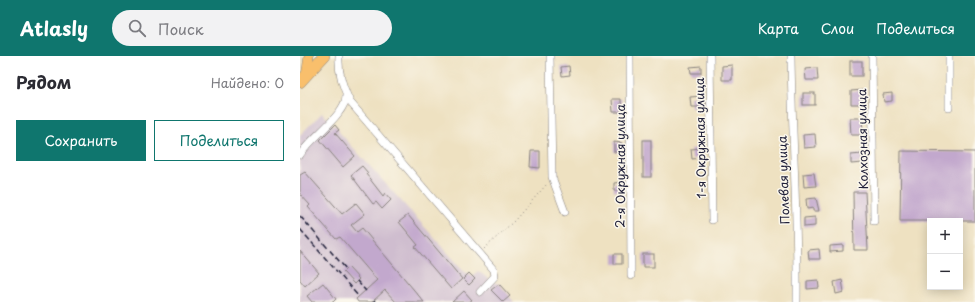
<!DOCTYPE html>
<html lang="ru">
<head>
<meta charset="utf-8">
<style>
	body { margin:0; font-family:"Playpen Sans",sans-serif; background:#f2f2f3; color:#2b2b33 }
	.controls { position:absolute; right:12px; bottom:12px; display:grid; overflow:hidden; border-radius:0px; box-shadow:0 2px 10px #0003 }
	.controls button { width:36px; height:36px; display:grid; place-items:center; padding:0; border:0; border-bottom:1px solid #e1e1e2; background:#fff; color:#2b2b33; font:20px sans-serif }
	.list { margin:0; padding:0; list-style:none }
	h2 { display:flex; justify-content:space-between; align-items:center; height:52px; margin:0; padding:0 16px; font-size:17px }
	h2 small { font-size:13px; font-weight:400; color:#7c7c81 }
	.actions { display:flex; gap:8px; padding:12px 16px }
	.actions a { flex:1; padding:9px 0; border:1px solid #0f766e; border-radius:0px; text-align:center; font-size:14px; color:#0f766e }
	.actions .main { background:#0f766e; color:#fff }
	.icon { flex:none; width:22px; height:22px; fill:none; stroke:currentColor; stroke-width:2; stroke-linecap:round; stroke-linejoin:round }
	.map { position:relative; flex:none; width:675px; height:246px; overflow:hidden }
	header { display:flex; align-items:center; gap:24px; box-sizing:border-box; height:56px; padding:0 20px; background:#0f766e; color:#fff }
	header strong { font-size:19px }
	nav { display:flex; gap:22px; margin-inline-start:auto; font-size:14px }
	.search { width:280px; height:36px; background:#f2f2f3; display:flex; align-items:center; gap:10px; box-sizing:border-box; padding:0 14px; border-radius:22px; color:#7c7c81; font-size:15px }
	main { display:flex }
	aside { flex:1; background:#fff }
	.map>svg:first-child { display:block }
	.industrial { fill:#cfbdcf }
	.building { fill:#c2a8cd }
	.lines { fill:none; stroke-linecap:round; stroke-linejoin:round }
	.minor-casing { stroke:#88827e; stroke-width:8 }
	.major-casing { stroke:#88827e; stroke-width:10 }
	.highway-casing { stroke:#88827e; stroke-width:12 }
	.path { stroke:#88827e; stroke-width:1; stroke-dasharray:1 3; stroke-linecap:butt }
	.minor { stroke:#fff; stroke-width:7 }
	.major { stroke:#f9bf6c; stroke-width:9 }
	.highway { stroke:#f9bf6c; stroke-width:11 }
	.rail { stroke:#22223b; stroke-width:1.5; stroke-dasharray:6 3; stroke-linecap:butt }
	.labels { text-anchor:middle; dominant-baseline:central; stroke-width:3; stroke-linejoin:round; paint-order:stroke }
	.street-label { font-size:12px; fill:#22223b; stroke:#fbf7ec }
</style>
</head>
<body>
<header>
<strong>Atlasly</strong>
<div class="search"><svg class="icon" aria-label="search" viewBox="0 0 24 24"><circle cx="10" cy="10" r="6"/><path d="M15 15l6 6"/></svg>Поиск</div>
<nav><a>Карта</a><a>Слои</a><a>Поделиться</a></nav>
</header>
<main>
<aside>
<h2>Рядом<small>Найдено: 0</small></h2>
<ul class="list">
</ul>
<div class="actions"><a class="main">Сохранить</a><a>Поделиться</a></div>
</aside>
<div class="map">
<svg width="675" height="246" viewBox="0 0 675 246">
	<rect width="100%" height="100%" fill="#fbf7ec"/>
	<filter id="ink" filterUnits="userSpaceOnUse"><feTurbulence type="fractalNoise" baseFrequency=".025" numOctaves="2"/><feDisplacementMap in="SourceGraphic" scale="8" xChannelSelector="R" yChannelSelector="G"/><feConvolveMatrix kernelMatrix="1 2 1 2 8 2 1 2 1" color-interpolation-filters="sRGB"/></filter>
	<filter id="wash" filterUnits="userSpaceOnUse"><feTurbulence type="fractalNoise" baseFrequency=".012" numOctaves="4" result="noise"/><feDisplacementMap in="SourceGraphic" scale="16" xChannelSelector="R" yChannelSelector="G"/><feGaussianBlur stdDeviation="0.9" result="paint"/><feColorMatrix in="noise" values="0 0 0 0 0 0 0 0 0 0 0 0 0 0 0 0 0 1.4 0 .05"/><feComposite in="paint" operator="in"/></filter>
	<g filter="url(#wash)">
		<rect width="100%" height="100%" fill="#eee1c1"/>
		<polygon class="industrial" points="22,57 165,216 172,220 178,215 191,225 199,228 214,246 0,246 0,79"/>
		<g id="blocks">
			<g class="building">
				<rect x="550" y="5" width="12" height="15"/>
				<polygon points="432,9 432,24 422,24 422,10"/>
				<polygon points="269,10 270,19 262,20 261,11"/>
				<polygon points="401,10 401,17 391,17 390,11"/>
				<polygon points="517,12 518,24 506,24 505,13"/>
				<polygon points="563,34 563,48 551,48 551,35"/>
				<rect x="503" y="37" width="12" height="12"/>
				<polygon points="592,37 592,45 584,46 583,38"/>
				<polygon points="402,40 402,46 406,46 406,51 391,51 390,41"/>
				<polygon points="312,43 321,43 321,56 313,56"/>
				<polygon points="550,62 562,62 563,79 551,79"/>
				<polygon points="35,69 39,74 35,77 55,100 43,111 20,84"/>
				<polygon points="515,78 516,91 504,92 503,79"/>
				<rect x="343" y="84" width="8" height="37"/>
				<polygon points="314,86 322,87 322,96 314,96"/>
				<polygon points="403,92 403,102 392,103 391,93"/>
				<polygon points="231,95 240,95 240,112 230,111"/>
				<polygon points="601,95 675,96 675,165 600,165"/>
				<polygon points="562,98 563,107 551,108 551,99"/>
				<polygon points="62,110 68,117 66,118 83,140 85,137 91,144 82,153 76,146 73,148 51,119"/>
				<polygon points="5,116 42,158 56,147 65,158 51,169 57,176 62,172 124,246 96,246 85,234 72,246 58,246 56,243 77,224 40,181 36,183 8,151 10,149 0,138 0,119"/>
				<polygon points="514,117 516,130 504,131 503,118"/>
				<polygon points="322,126 322,135 314,135 314,127"/>
				<polygon points="553,136 565,136 568,194 554,194"/>
				<polygon points="516,142 519,155 513,155 513,152 507,153 506,143"/>
				<polygon points="108,159 162,223 151,233 115,191 118,189 99,166"/>
				<polygon points="515,161 515,170 504,171 504,162"/>
				<polygon points="543,189 543,195 530,196 530,190"/>
				<polygon points="519,193 520,203 509,203 508,194"/>
				<polygon points="0,195 19,217 5,230 0,224"/>
				<rect x="314" y="198" width="8" height="10"/>
				<rect x="343" y="198" width="11" height="13"/>
				<polygon points="48,211 59,223 54,228 43,216"/>
				<polygon points="169,217 175,223 169,229 163,223"/>
				<polygon points="518,224 519,232 507,233 507,225"/>
				<polygon points="542,224 544,236 536,238 534,226"/>
				<polygon points="23,227 36,243 33,246 12,246 7,240"/>
				<polygon points="199,228 210,240 203,246 191,234"/>
				<polygon points="164,235 172,244 169,246 152,246"/>
			</g>
		</g>
	</g>
	<g filter="url(#ink)">
		<use href="#blocks" fill-opacity="0" stroke="#88827e" stroke-width="1"/>
		<g class="lines">
			<defs>
				<g id="minor">
					<path d="M39,0C38,17 43,31 50,46L194,214L195,220L180,236"/>
					<polyline points="250,0 252,121 265,156"/>
					<polyline points="330,0 331,220"/>
					<polyline points="410,0 412,164"/>
					<path d="M491,0C492,82 498,164 497,246"/>
					<polyline points="572,0 574,165"/>
					<polyline points="649,0 649,52"/>
					<path d="M0,99C10,82 47,58 46,39"/>
				</g>
				<polyline id="major" points="6,20 9,0"/>
				<polyline id="highway" points="0,26 24,0"/>
			</defs>
			<use href="#minor" class="minor-casing"/>
			<use href="#major" class="major-casing"/>
			<use href="#highway" class="highway-casing"/>
			<polyline class="path" points="184,193 214,165 247,128"/>
			<use href="#minor" class="minor"/>
			<use href="#major" class="major"/>
			<use href="#highway" class="highway"/>
			<g class="rail">
				<polyline points="0,160 46,213"/>
				<polyline points="0,173 59,241"/>
				<polyline points="57,225 66,235"/>
				<polyline points="74,244 75,246"/>
			</g>
		</g>
	</g>
	<g class="labels">
		<g class="street-label">
			<text transform="translate(400 82) rotate(-91)">1-я Окружная улица</text>
			<text transform="translate(562 83) rotate(-91)">Колхозная улица</text>
			<text transform="translate(320 110) rotate(-90)">2-я Окружная улица</text>
			<text transform="translate(483 124) rotate(-92)">Полевая улица</text>
		</g>
	</g>
</svg>
<div class="controls">
<button>+</button>
<button>−</button>
</div>
</div>
</main>
</body>
</html>
